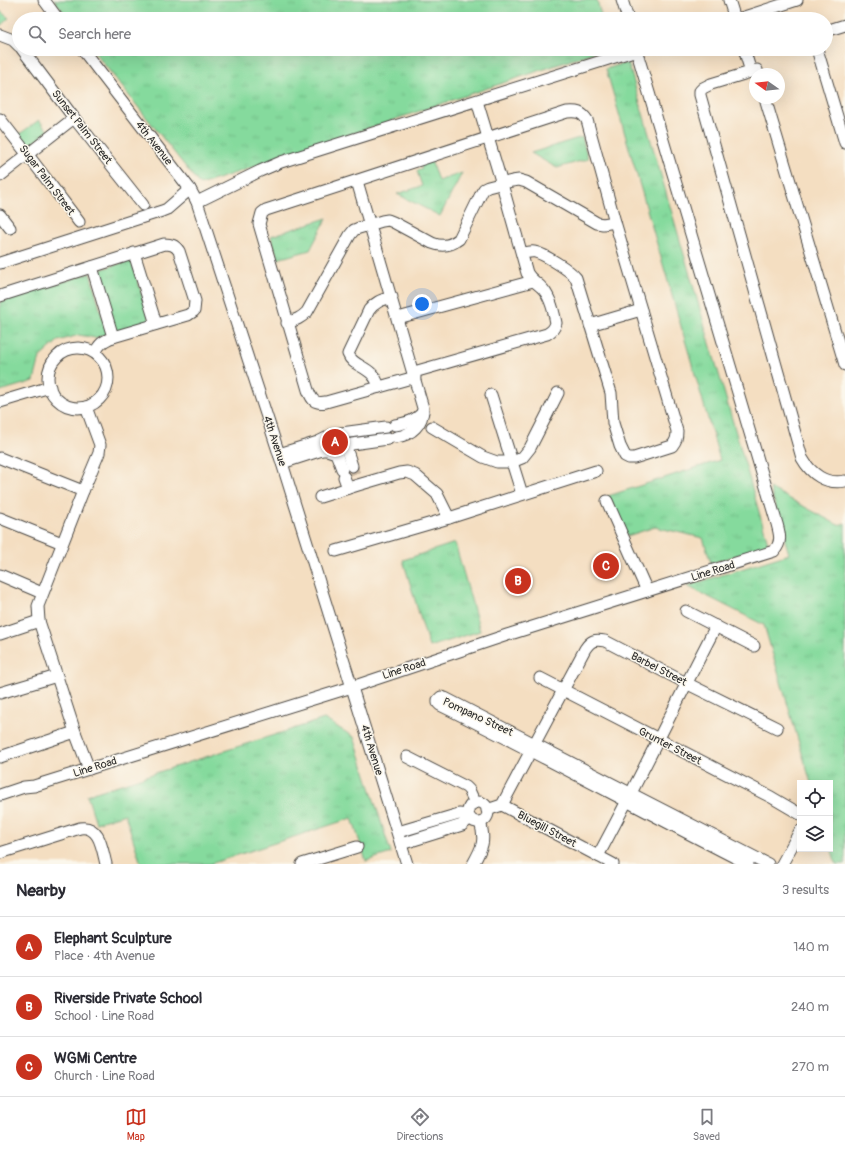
<!DOCTYPE html>
<html lang="en">
<head>
<meta charset="utf-8">
<style>
	body { margin:0; font-family:Pangolin,sans-serif; background:#f2f2f3; color:#2b2b33 }
	.controls { position:absolute; right:12px; bottom:12px; display:grid; overflow:hidden; border-radius:0px; box-shadow:0 4px 16px #0002 }
	.controls button { width:36px; height:36px; display:grid; place-items:center; padding:0; border:0; border-bottom:1px solid #e1e1e2; background:#fff; color:#2b2b33; font:20px sans-serif }
	.compass { position:absolute; left:749px; top:68px; width:36px; height:36px; border-radius:50%; background:#fff; box-shadow:0 4px 16px #0002; rotate:284deg }
	.you { position:absolute; left:422px; top:304px; width:14px; height:14px; margin:-10px; border:3px solid #fff; border-radius:50%; background:#1a73e8; box-shadow:0 0 0 6px #1a73e833 }
	.badge { display:grid; place-items:center; width:26px; height:26px; border-radius:50%; background:#c8321e; color:#fff; font-size:13px; font-weight:700 }
	.pin { position:absolute; translate:-50% -50%; border:2px solid #fff; box-shadow:0 1px 4px #0006 }
	.list { margin:0; padding:0; list-style:none }
	h2 { display:flex; justify-content:space-between; align-items:center; height:52px; margin:0; padding:0 16px; font-size:17px }
	h2 small { font-size:13px; font-weight:400; color:#7c7c81 }
	.list li { display:grid; grid-template-columns:26px 1fr auto; gap:12px; align-items:center; box-sizing:border-box; height:60px; padding:0 16px; border-top:1px solid #e1e1e2 }
	.list b { display:block; font-size:15px; white-space:nowrap }
	.list p { margin:0; font-size:13px; white-space:nowrap; color:#7c7c81 }
	.list em { font-size:13px; font-style:normal; color:#7c7c81 }
	.icon { flex:none; width:22px; height:22px; fill:none; stroke:currentColor; stroke-width:2; stroke-linecap:round; stroke-linejoin:round }
	.map { position:relative; flex:none; width:845px; height:864px; overflow:hidden }
	.search { position:absolute; background:#fff; box-shadow:0 4px 16px #0002; left:12px; right:12px; top:12px; height:44px; display:flex; align-items:center; gap:10px; box-sizing:border-box; padding:0 14px; border-radius:22px; color:#7c7c81; font-size:15px }
	.sheet { height:232px; background:#fff }
	nav { display:flex; justify-content:space-around; align-items:center; box-sizing:border-box; height:56px; border-top:1px solid #e1e1e2; background:#fff; font-size:11px; color:#7c7c81 }
	nav a { display:grid; justify-items:center; gap:2px }
	nav .on { color:#c8321e }
	.map>svg:first-child { display:block }
	.grass { fill:url(#grass-tufts); stroke:#588264 }
	.lines { fill:none; stroke-linecap:round; stroke-linejoin:round }
	.minor-tunnel { stroke:#ccbaa3; stroke-width:11; stroke-dasharray:11 5.5; stroke-linecap:butt }
	.minor-casing { stroke:#494642; stroke-width:13 }
	.minor { stroke:#fff; stroke-width:11 }
	.labels { text-anchor:middle; dominant-baseline:central; stroke-width:3; stroke-linejoin:round; paint-order:stroke }
	.street-label { font-size:11px; fill:#2b2b2b; stroke:#fbf7ec }
</style>
</head>
<body>
<div class="map">
<svg width="845" height="864" viewBox="0 0 845 864">
	<defs>
		<pattern id="grass-tufts" width="24" height="20" patternUnits="userSpaceOnUse"><rect width="24" height="20" fill="#85da9d"/><path d="M3 7l-1-3M5 7V3M7 7l1-3M15 17l-1-3M17 17v-4M19 17l1-3" fill="none" stroke="#73bb87"/></pattern>
	</defs>
	<rect width="100%" height="100%" fill="#fbf7ec"/>
	<filter id="ink" filterUnits="userSpaceOnUse"><feTurbulence type="fractalNoise" baseFrequency=".025" numOctaves="2"/><feDisplacementMap in="SourceGraphic" scale="8" xChannelSelector="R" yChannelSelector="G"/><feConvolveMatrix kernelMatrix="1 2 1 2 8 2 1 2 1" color-interpolation-filters="sRGB"/></filter>
	<filter id="wash" filterUnits="userSpaceOnUse"><feTurbulence type="fractalNoise" baseFrequency=".012" numOctaves="4" result="noise"/><feDisplacementMap in="SourceGraphic" scale="16" xChannelSelector="R" yChannelSelector="G"/><feGaussianBlur stdDeviation="0.9" result="paint"/><feColorMatrix in="noise" values="0 0 0 0 0 0 0 0 0 0 0 0 0 0 0 0 0 1.4 0 .05"/><feComposite in="paint" operator="in"/></filter>
	<g filter="url(#wash)">
		<rect width="100%" height="100%" fill="#f4dec1"/>
		<g class="grass">
			<polygon points="54,0 597,0 602,19 69,19"/>
			<polygon points="0,11 9,18 0,26"/>
			<polygon points="92,49 604,49 200,185"/>
			<polygon points="628,62 769,546 711,563 703,538 655,527 627,536 608,496 720,460 606,69"/>
			<path d="M39,120L48,131C43,135 33,147 25,143C23,141 20,138 18,135Z"/>
			<polygon points="582,137 588,159 557,168 531,153"/>
			<polygon points="431,160 438,181 462,173 440,216 397,194 422,186 417,171 422,169 420,164"/>
			<polygon points="327,218 310,250 278,259 271,236"/>
			<polygon points="131,260 150,321 115,332 97,271"/>
			<polygon points="90,273 107,334 95,338 79,335 58,341 40,357 34,381 0,391 0,302"/>
			<polygon points="770,488 838,525 845,523 845,864 836,864 830,845 830,783 811,783 764,625 687,586 789,554"/>
			<polygon points="455,543 480,631 429,647 403,560"/>
			<polygon points="324,719 354,737 391,853 366,861 352,818 210,864 141,864 125,814 96,823 87,795"/>
		</g>
	</g>
	<g filter="url(#ink)">
		<g class="lines">
			<polyline class="minor-tunnel" points="352,466 355,474"/>
			<defs>
				<g id="minor">
					<polyline points="44,0 58,19"/>
					<polyline points="622,0 628,19"/>
					<polyline points="729,0 735,19"/>
					<polyline points="738,19 797,0"/>
					<polyline points="826,31 845,25"/>
					<polyline points="0,35 13,40 19,46"/>
					<polyline points="22,49 74,118 143,205"/>
					<polyline points="82,49 190,189 197,202 282,463 407,864"/>
					<polyline points="744,49 751,72"/>
					<polyline points="817,49 845,143"/>
					<path d="M758,74L757,70L711,84L703,88L700,91V95L802,458C811,474 826,485 845,481"/>
					<polyline points="765,98 845,365"/>
					<polyline points="0,119 28,155 79,222"/>
					<polyline points="0,176 74,118"/>
					<path d="M357,181L423,408C423,424 412,435 396,437"/>
					<polyline points="197,202 260,171 281,162 640,49"/>
					<polyline points="0,215 10,228"/>
					<polyline points="134,253 156,324"/>
					<polyline points="0,263 162,211 167,209 190,189"/>
					<path d="M92,267L113,337C103,341 99,344 95,353"/>
					<path d="M0,296L164,244C171,244 175,245 179,251L195,301L194,311L188,315L113,337"/>
					<polyline points="398,318 533,281"/>
					<path d="M287,323C296,320 301,318 307,312L350,235L354,230L359,228L382,221L388,220L393,222L432,243C442,247 450,246 459,239L482,192L484,189L488,187L512,181L519,180L526,182L597,223L603,224L615,222"/>
					<polyline points="590,325 641,310"/>
					<circle cx="78" cy="378" r="30"/>
					<path d="M414,372L547,334C552,331 554,329 556,323C554,312 550,295 541,287C536,282 531,280 527,273L502,184L477,101"/>
					<path d="M415,377L326,402C314,404 312,400 308,390L259,224L262,213L266,210L567,112C577,111 582,112 587,120L615,222L677,431C677,438 676,441 672,446L634,458H629L625,456L620,446L613,423L611,393L576,278C570,270 544,254 535,252C531,251 526,253 522,253"/>
					<path d="M379,387C373,365 353,368 348,354L369,310C376,301 382,300 392,297"/>
					<polyline points="491,395 522,494"/>
					<polyline points="0,402 50,387"/>
					<polyline points="86,407 100,445 99,453 83,491 38,606 39,621 75,732 89,769"/>
					<path d="M395,425C406,423 416,421 423,412"/>
					<polyline points="432,427 483,457 497,462 512,462 522,458 530,448 558,393"/>
					<polyline points="344,441 352,466"/>
					<polyline points="330,451 336,453 342,469"/>
					<polyline points="279,454 318,442 334,434 386,427"/>
					<polyline points="0,458 83,491"/>
					<polyline points="282,463 322,450 339,450 352,444 388,439"/>
					<polyline points="344,477 348,488"/>
					<polyline points="320,497 358,485 399,473 407,472 415,475 437,494 449,518"/>
					<polyline points="607,501 647,591"/>
					<polyline points="0,518 62,543"/>
					<polyline points="336,551 449,518 596,471"/>
					<polyline points="0,575 42,593"/>
					<polyline points="686,611 754,646"/>
					<polyline points="0,634 39,621"/>
					<polyline points="540,678 771,797 800,814"/>
					<polyline points="0,693 57,676"/>
					<polyline points="0,757 75,732"/>
					<polyline points="407,757 466,787 469,790 475,803"/>
					<path d="M0,795L24,787L34,786L352,687L507,635L774,551C782,542 780,535 777,524L636,49"/>
					<circle cx="478" cy="812" r="10"/>
					<polyline points="502,805 613,864"/>
					<path d="M487,810L502,805L585,649C591,640 595,639 605,641L686,683L777,728"/>
					<polyline points="398,832 459,814 468,815"/>
					<polyline points="401,844 462,825 470,818"/>
					<path d="M0,853L80,828C100,825 102,849 106,864"/>
					<path d="M598,856C639,780 676,703 716,626"/>
					<polyline points="302,864 357,847"/>
					<path d="M473,864C482,848 486,841 480,822"/>
					<path d="M748,864C645,812 544,756 440,705L438,703V700L441,697L445,698L768,864"/>
					<polyline points="782,864 800,831"/>
				</g>
			</defs>
			<use href="#minor" class="minor-casing"/>
			<use href="#minor" class="minor"/>
		</g>
	</g>
	<g class="labels">
		<g class="street-label">
			<text transform="translate(82 127) rotate(52)">Sunset Palm Street</text>
			<text transform="translate(154 143) rotate(52)">4th Avenue</text>
			<text transform="translate(47 180) rotate(53)">Sugar Palm Street</text>
			<text transform="translate(275 441) rotate(72)">4th Avenue</text>
			<text transform="translate(713 571) rotate(-17)">Line Road</text>
			<text transform="translate(404 669) rotate(-18)">Line Road</text>
			<text transform="translate(659 669) rotate(27)">Barbel Street</text>
			<text transform="translate(478 717) rotate(25)">Pompano Street</text>
			<text transform="translate(670 746) rotate(27)">Grunter Street</text>
			<text transform="translate(372 750) rotate(73)">4th Avenue</text>
			<text transform="translate(95 767) rotate(-17)">Line Road</text>
			<text transform="translate(547 829) rotate(28)">Bluegill Street</text>
		</g>
	</g>
</svg>
<div class="controls">
<button><svg class="icon" aria-label="locate" viewBox="0 0 24 24"><circle cx="12" cy="12" r="6"/><path d="M12 2v4M12 18v4M2 12h4M18 12h4"/></svg></button>
<button><svg class="icon" aria-label="layers" viewBox="0 0 24 24"><path d="M12 4l9 5-9 5-9-5zM3 14l9 5 9-5"/></svg></button>
</div>
<svg class="compass" viewBox="-18 -18 36 36"><path d="M0-13l5 13h-10z" fill="#e53935"/><path d="M0 13l5-13h-10z" fill="#7c7c81"/></svg>
<div class="you"></div>
<div class="pin badge" style="left:335px;top:442px">A</div>
<div class="pin badge" style="left:518px;top:581px">B</div>
<div class="pin badge" style="left:606px;top:566px">C</div>
<div class="search"><svg class="icon" aria-label="search" viewBox="0 0 24 24"><circle cx="10" cy="10" r="6"/><path d="M15 15l6 6"/></svg>Search here</div>
</div>
<section class="sheet">
<h2>Nearby<small>3 results</small></h2>
<ul class="list">
<li><span class="badge">A</span><div><b>Elephant Sculpture</b><p>Place · 4th Avenue</p></div><em>140 m</em></li>
<li><span class="badge">B</span><div><b>Riverside Private School</b><p>School · Line Road</p></div><em>240 m</em></li>
<li><span class="badge">C</span><div><b>WGMi Centre</b><p>Church · Line Road</p></div><em>270 m</em></li>
</ul>
</section>
<nav>
<a class="on"><svg class="icon" aria-label="map" viewBox="0 0 24 24"><path d="M3 6l6-2 6 2 6-2v14l-6 2-6-2-6 2zM9 4v14M15 6v14"/></svg>Map</a>
<a><svg class="icon" aria-label="directions" viewBox="0 0 24 24"><path d="M12 3l9 9-9 9-9-9zM9 14v-3h6M13 9l2 2-2 2"/></svg>Directions</a>
<a><svg class="icon" aria-label="saved" viewBox="0 0 24 24"><path d="M7 4h10v16l-5-4-5 4z"/></svg>Saved</a>
</nav>
</body>
</html>
